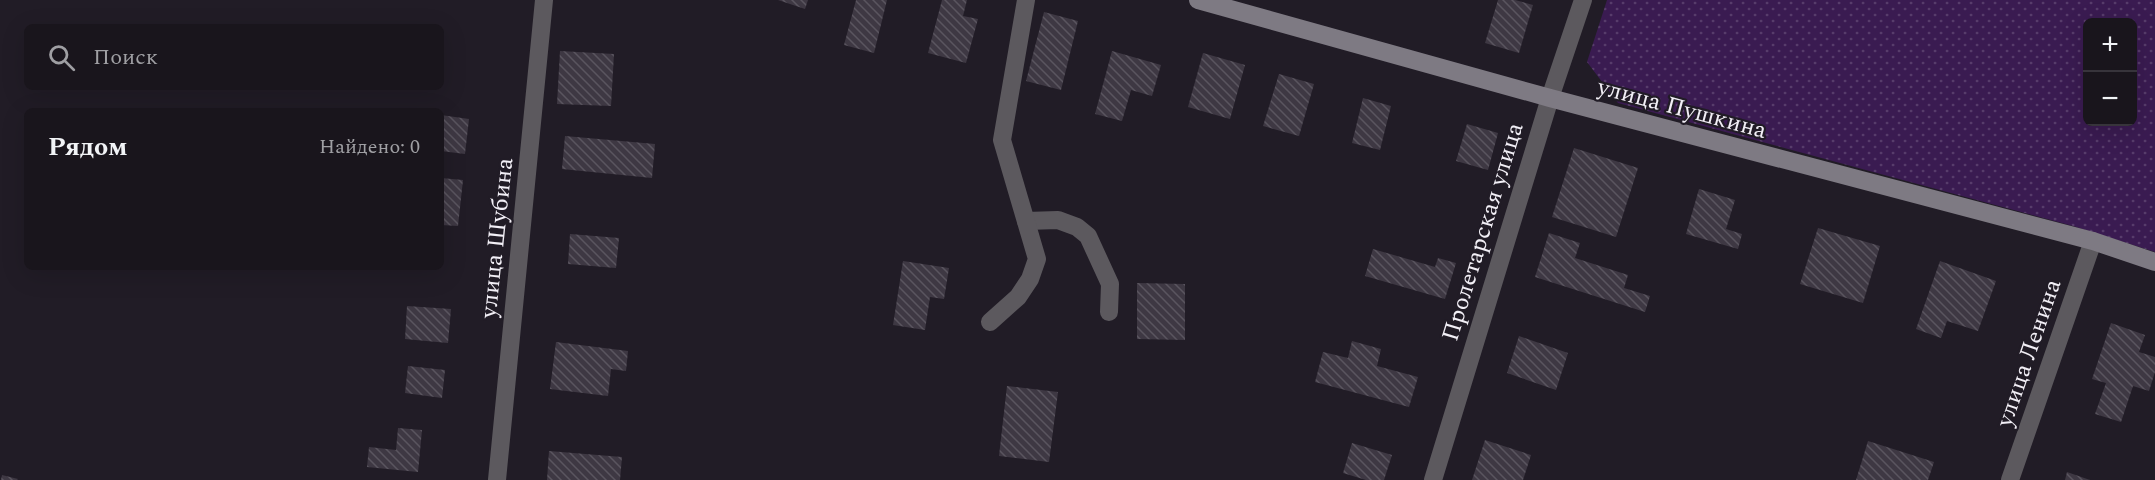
<!DOCTYPE html>
<html lang="ru">
<head>
<meta charset="utf-8">
<style>
	body { margin:0; font-family:Spectral,serif; background:#262229; color:#f1f3f6 }
	.controls { position:absolute; right:18px; top:18px; display:grid; overflow:hidden; border-radius:9px; box-shadow:0 6px 24px #0002 }
	.controls button { width:54px; height:54px; display:grid; place-items:center; padding:0; border:0; border-bottom:2px solid #37343b; background:#19151c; color:#f1f3f6; font:30px sans-serif }
	.list { margin:0; padding:0; list-style:none }
	h2 { display:flex; justify-content:space-between; align-items:center; height:78px; margin:0; padding:0 24px; font-size:26px }
	h2 small { font-size:20px; font-weight:400; color:#9f9fa3 }
	.icon { flex:none; width:33px; height:33px; fill:none; stroke:currentColor; stroke-width:2; stroke-linecap:round; stroke-linejoin:round }
	.map { position:relative; flex:none; width:2155px; height:480px; overflow:hidden }
	.search { position:absolute; background:#19151c; box-shadow:0 6px 24px #0002; left:24px; top:24px; width:420px; height:66px; display:flex; align-items:center; gap:15px; box-sizing:border-box; padding:0 21px; border-radius:9px; color:#9f9fa3; font-size:22px }
	.panel { position:absolute; background:#19151c; box-shadow:0 6px 24px #0002; left:24px; top:108px; width:420px; height:162px; border-radius:9px }
	.map>svg:first-child { display:block }
	.grass { fill:url(#grass-dots); fill-rule:evenodd }
	.building { fill:url(#building-back-hatch) }
	.lines { fill:none; stroke-linecap:round; stroke-linejoin:round }
	.lane { stroke:#5c595e; stroke-width:18 }
	.street { stroke:#5c595e; stroke-width:18 }
	.secondary { stroke:#7e7a83; stroke-width:18 }
	.labels { text-anchor:middle; dominant-baseline:central; stroke-width:4.5; stroke-linejoin:round; paint-order:stroke }
	.street-label { font-size:24px; fill:#f2eff6; stroke:#211c26 }
</style>
</head>
<body>
<div class="map">
<svg width="2155" height="480" viewBox="0 0 2155 480">
	<defs>
		<pattern id="grass-dots" width="8" height="8" patternUnits="userSpaceOnUse" patternTransform="scale(1.5)"><rect width="8" height="8" fill="#3a1b51"/><path d="M2 2h.1M6 6h.1" fill="none" stroke="#573c6b" stroke-width="1.8" stroke-linecap="round"/></pattern>
		<pattern id="building-back-hatch" width="6" height="6" patternUnits="userSpaceOnUse" patternTransform="scale(1.5)"><rect width="6" height="6" fill="#3e3843"/><path d="M-1 5l2 2M0 0l6 6M5-1l2 2" fill="none" stroke="#5a555f"/></pattern>
	</defs>
	<rect width="100%" height="100%" fill="#211c26"/>
	<path class="grass" d="M1607,0H2155V252L2073,226L1618,103L1587,62ZM2088,22H2132V122H2088Z"/>
	<g class="building">
		<polygon points="778,0 808,0 805,9"/>
		<polygon points="856,0 887,0 874,53 844,45"/>
		<polygon points="942,0 967,0 963,16 978,19 966,63 928,53"/>
		<polygon points="1498,0 1515,0 1533,5 1519,53 1485,43"/>
		<polygon points="1044,12 1078,21 1061,90 1026,81"/>
		<polygon points="560,51 614,54 611,106 557,104"/>
		<polygon points="1112,51 1161,65 1152,96 1131,90 1122,121 1095,114"/>
		<polygon points="1203,53 1245,65 1230,119 1188,107"/>
		<polygon points="1279,74 1314,84 1299,136 1263,126"/>
		<polygon points="1363,98 1391,106 1380,150 1352,143"/>
		<polygon points="441,115 469,119 465,154 441,151"/>
		<polygon points="1467,124 1498,133 1488,170 1456,161"/>
		<polygon points="565,136 655,144 652,178 562,169"/>
		<polygon points="1574,148 1638,168 1616,237 1552,217"/>
		<polygon points="441,178 463,180 458,226 441,225"/>
		<polygon points="1699,189 1735,200 1726,229 1742,234 1738,249 1686,234"/>
		<polygon points="1818,228 1880,246 1863,303 1800,284"/>
		<polygon points="1549,233 1580,243 1575,258 1628,275 1624,288 1650,296 1645,312 1535,277"/>
		<polygon points="570,234 619,238 616,268 568,264"/>
		<polygon points="1373,249 1435,267 1438,258 1456,263 1445,299 1365,276"/>
		<polygon points="903,261 949,268 944,299 930,297 925,330 893,325"/>
		<polygon points="1940,261 1996,281 1978,331 1947,321 1941,338 1916,329"/>
		<polygon points="1137,283 1185,284 1185,340 1137,339"/>
		<polygon points="407,306 451,309 448,343 405,339"/>
		<polygon points="2111,323 2145,335 2139,352 2155,357 2155,372 2149,391 2133,386 2121,422 2095,414 2106,383 2092,379"/>
		<polygon points="1519,336 1568,353 1556,390 1507,373"/>
		<polygon points="1352,341 1381,349 1377,366 1418,377 1409,407 1315,382 1323,352 1348,358"/>
		<polygon points="556,342 628,351 626,371 611,369 608,396 550,389"/>
		<polygon points="408,366 445,370 442,398 405,393"/>
		<polygon points="1007,386 1058,392 1049,462 999,456"/>
		<polygon points="398,428 422,430 418,472 367,467 369,447 396,450"/>
		<polygon points="1485,440 1531,455 1523,480 1472,480"/>
		<polygon points="1868,441 1934,462 1928,480 1856,480"/>
		<polygon points="1352,443 1392,455 1384,480 1366,480 1343,473"/>
		<polygon points="549,451 622,457 620,480 547,480"/>
		<polygon points="2067,472 2090,480 2065,480"/>
		<polygon points="2,475 18,479 17,480 1,480"/>
	</g>
	<g class="lines">
		<g class="lane">
			<polyline points="1026,221 1058,220 1077,227 1088,236 1110,284 1109,312"/>
			<polyline points="990,322 1018,297 1030,279 1037,259 1002,140 1026,0"/>
		</g>
		<g class="street">
			<polyline points="497,480 544,0"/>
			<polyline points="1433,480 1550,98 1583,0"/>
			<polyline points="2010,480 2093,241"/>
		</g>
		<polyline class="secondary" points="1198,0 1550,98 2093,241 2155,262"/>
	</g>
	<g class="labels">
		<g class="street-label">
			<text transform="translate(1682 109) rotate(15)">улица Пушкина</text>
			<text transform="translate(1483 232) rotate(-73)">Пролетарская улица</text>
			<text transform="translate(497 238) rotate(-84)">улица Шубина</text>
			<text transform="translate(2029 353) rotate(-71)">улица Ленина</text>
		</g>
	</g>
</svg>
<div class="controls">
<button>+</button>
<button>−</button>
</div>
<div class="search"><svg class="icon" aria-label="search" viewBox="0 0 24 24"><circle cx="10" cy="10" r="6"/><path d="M15 15l6 6"/></svg>Поиск</div>
<section class="panel">
<h2>Рядом<small>Найдено: 0</small></h2>
<ul class="list">
</ul>
</section>
</div>
</body>
</html>
